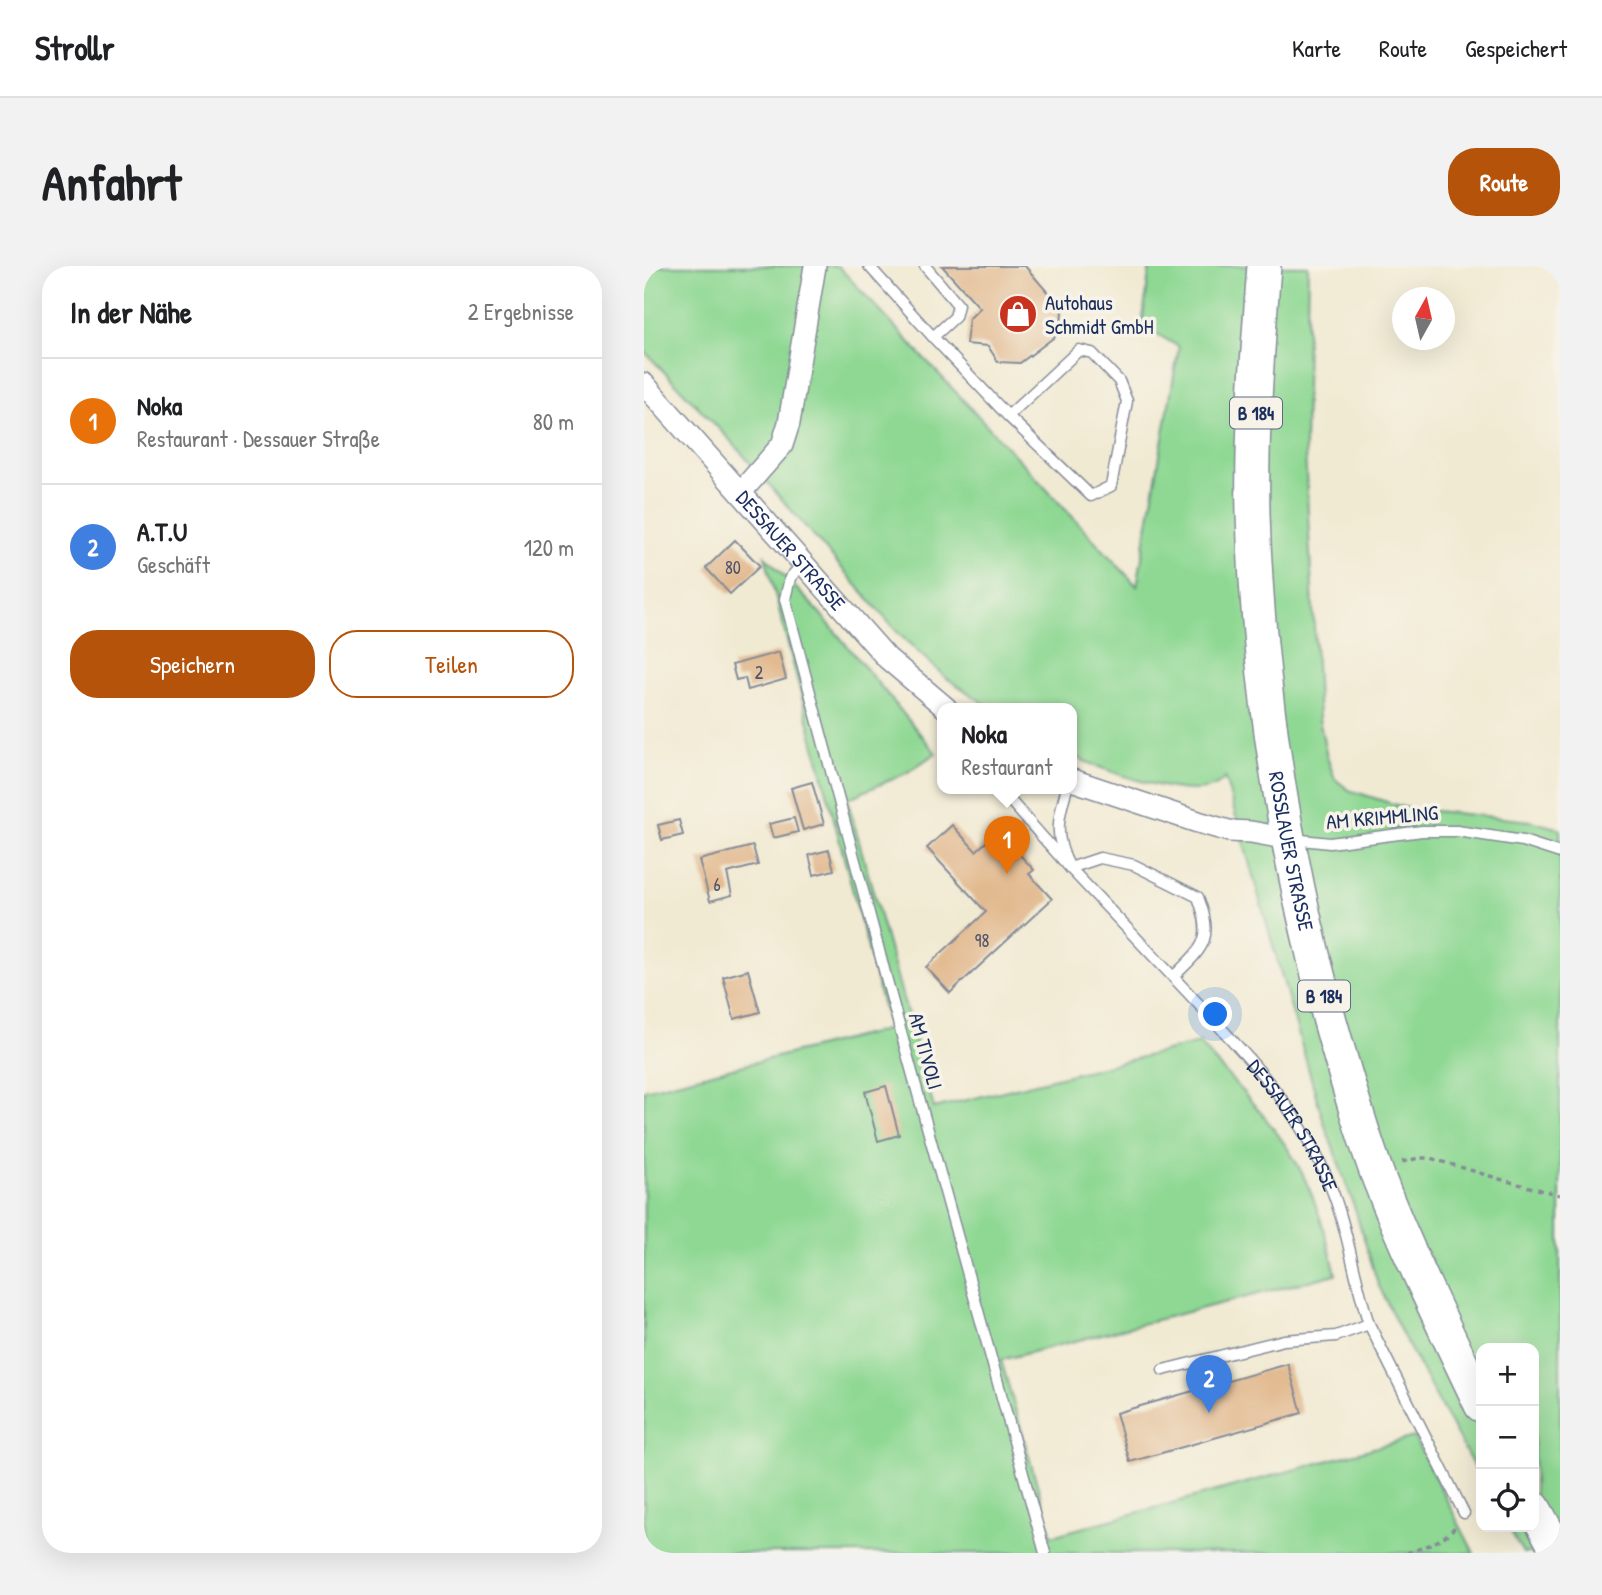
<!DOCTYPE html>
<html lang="de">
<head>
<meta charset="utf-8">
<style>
	body { margin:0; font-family:"Patrick Hand",sans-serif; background:#f2f2f2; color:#202124 }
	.controls { position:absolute; right:21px; bottom:21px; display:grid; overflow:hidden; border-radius:14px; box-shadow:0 7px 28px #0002 }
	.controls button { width:63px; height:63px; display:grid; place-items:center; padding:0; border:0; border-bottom:2px solid #e0e0e0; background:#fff; color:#202124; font:35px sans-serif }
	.compass { position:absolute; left:748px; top:21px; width:63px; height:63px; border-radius:50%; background:#fff; box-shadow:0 7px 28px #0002; rotate:8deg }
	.you { position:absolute; left:572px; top:749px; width:24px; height:24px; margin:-18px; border:5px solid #fff; border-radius:50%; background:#1a73e8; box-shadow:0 0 0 10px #1a73e833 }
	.badge { display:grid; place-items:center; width:46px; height:46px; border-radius:50%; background:#b45309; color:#fff; font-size:23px; font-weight:700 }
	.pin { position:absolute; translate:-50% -58px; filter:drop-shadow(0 2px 4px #0008) }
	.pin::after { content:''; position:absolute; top:37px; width:24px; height:21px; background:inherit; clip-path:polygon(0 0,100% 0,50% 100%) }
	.popup { position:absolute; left:293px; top:437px; width:140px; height:91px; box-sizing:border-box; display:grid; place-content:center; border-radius:14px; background:#fff; filter:drop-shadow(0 2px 5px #0005); font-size:23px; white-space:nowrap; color:#757577 }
	.popup b { font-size:26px; color:#202124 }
	.popup::after { content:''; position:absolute; left:50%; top:100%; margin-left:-14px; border:14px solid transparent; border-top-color:#fff }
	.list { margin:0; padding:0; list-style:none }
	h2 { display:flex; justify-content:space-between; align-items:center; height:91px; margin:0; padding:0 28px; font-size:30px }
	h2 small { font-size:23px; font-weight:400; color:#757577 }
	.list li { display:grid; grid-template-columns:46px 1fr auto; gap:21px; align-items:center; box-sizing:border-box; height:126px; padding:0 28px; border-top:2px solid #e0e0e0 }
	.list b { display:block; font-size:26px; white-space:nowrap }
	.list p { margin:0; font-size:23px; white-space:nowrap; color:#757577 }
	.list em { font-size:23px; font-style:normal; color:#757577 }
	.actions { display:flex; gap:14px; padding:21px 28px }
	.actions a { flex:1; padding:16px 0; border:2px solid #b45309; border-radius:28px; text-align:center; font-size:24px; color:#b45309 }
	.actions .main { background:#b45309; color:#fff }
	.icon { flex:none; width:38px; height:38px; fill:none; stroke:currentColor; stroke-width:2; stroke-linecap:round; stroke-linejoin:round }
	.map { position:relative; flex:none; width:916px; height:1287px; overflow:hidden; border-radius:28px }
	header { display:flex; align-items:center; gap:42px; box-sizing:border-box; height:98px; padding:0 35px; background:#fff; border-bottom:2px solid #e0e0e0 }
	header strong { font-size:33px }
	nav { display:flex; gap:38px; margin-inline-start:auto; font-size:24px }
	.intro { display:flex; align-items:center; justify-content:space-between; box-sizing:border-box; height:168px; padding:0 42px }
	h1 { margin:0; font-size:49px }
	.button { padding:18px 32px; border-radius:28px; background:#b45309; color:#fff; font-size:24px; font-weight:700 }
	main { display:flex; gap:42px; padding:0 42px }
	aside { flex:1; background:#fff; border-radius:28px; box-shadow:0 7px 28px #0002 }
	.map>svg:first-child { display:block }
	.green { fill:#8ed893; stroke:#548478; stroke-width:2 }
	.building { fill:#e2ba90 }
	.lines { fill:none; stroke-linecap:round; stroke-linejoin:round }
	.service-casing { stroke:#868c98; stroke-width:13 }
	.minor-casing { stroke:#868c98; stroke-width:24 }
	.primary-casing { stroke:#868c98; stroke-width:36 }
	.path { stroke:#868c98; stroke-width:3.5; stroke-dasharray:5 5; stroke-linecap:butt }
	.service { stroke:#fff; stroke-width:10 }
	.minor { stroke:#fff; stroke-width:21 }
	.primary { stroke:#fff; stroke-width:33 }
	.labels { text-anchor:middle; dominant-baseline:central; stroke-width:7; stroke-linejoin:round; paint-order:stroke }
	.number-label { font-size:18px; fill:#4d526a }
	.shield { fill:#f7f3e8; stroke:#5d6a87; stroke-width:2 }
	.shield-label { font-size:19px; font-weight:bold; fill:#1b2f5e }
	.poi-label { font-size:21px; fill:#1b2f5e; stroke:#f7f3e8; text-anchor:start }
	.street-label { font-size:21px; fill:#1b2f5e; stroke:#f7f3e8 }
</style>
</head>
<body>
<header>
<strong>Strollr</strong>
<nav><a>Karte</a><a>Route</a><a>Gespeichert</a></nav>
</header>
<div class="intro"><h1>Anfahrt</h1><a class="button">Route</a></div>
<main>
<aside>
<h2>In der Nähe<small>2 Ergebnisse</small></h2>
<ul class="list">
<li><span class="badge" style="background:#e8710a">1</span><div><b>Noka</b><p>Restaurant · Dessauer Straße</p></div><em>80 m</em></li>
<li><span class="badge" style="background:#3f7fe0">2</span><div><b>A.T.U</b><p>Geschäft</p></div><em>120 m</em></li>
</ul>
<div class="actions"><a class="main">Speichern</a><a>Teilen</a></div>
</aside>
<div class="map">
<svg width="916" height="1287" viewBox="0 0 916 1287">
	<rect width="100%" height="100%" fill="#f7f3e8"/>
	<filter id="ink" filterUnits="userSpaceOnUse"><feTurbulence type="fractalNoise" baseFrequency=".0143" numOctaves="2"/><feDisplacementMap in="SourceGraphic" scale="14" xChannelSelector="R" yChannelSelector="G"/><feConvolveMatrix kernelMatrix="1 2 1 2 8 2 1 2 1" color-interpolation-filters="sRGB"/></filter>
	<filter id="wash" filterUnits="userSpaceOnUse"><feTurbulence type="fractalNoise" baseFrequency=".00686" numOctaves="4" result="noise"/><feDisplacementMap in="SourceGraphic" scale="28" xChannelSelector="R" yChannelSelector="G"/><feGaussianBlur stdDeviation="1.57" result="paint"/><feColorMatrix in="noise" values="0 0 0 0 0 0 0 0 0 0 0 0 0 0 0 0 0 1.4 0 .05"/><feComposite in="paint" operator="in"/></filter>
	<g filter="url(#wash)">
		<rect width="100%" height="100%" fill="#f1ead3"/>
		<g class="green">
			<path d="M0,0H194L493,320L535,81L498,59L506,0H664L661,185L665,268L675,453L683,491L691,513L705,524L762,542L887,555L916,563V1287H879L864,1261H890V1082H837V1214L759,1070L734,1018L709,937L679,854L581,512C578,514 576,517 573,519C544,536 456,504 428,489V442H347L301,411L255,368L87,175L0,85Z"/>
			<path d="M121,290L175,346L292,487L262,507L203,533L290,842L555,777C590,818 633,858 658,907C674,939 683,973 692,1008L357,1094L408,1270L770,1171L830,1287H0V824L245,763Z"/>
		</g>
		<g id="blocks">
			<g class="building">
				<polygon points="298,0 381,0 418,43 417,66 376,97 354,96 344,80 322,78 325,53 336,42"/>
				<polygon points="91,274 116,300 86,328 62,302"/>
				<polygon points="135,386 142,413 104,424 101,412 92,414 88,399"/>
				<polygon points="168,516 180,558 159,564 147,522"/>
				<polygon points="150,552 154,566 129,572 125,558"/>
				<polygon points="35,554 39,569 18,574 14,559"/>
				<polygon points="308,559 332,585 350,569 371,592 375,588 390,604 385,608 408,633 306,727 282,701 342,646 283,582"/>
				<polygon points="109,580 114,599 83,607 88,629 66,635 55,594"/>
				<polygon points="185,584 190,604 170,609 165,589"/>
				<polygon points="104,704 116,746 90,753 79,711"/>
				<polygon points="242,820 255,869 234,875 221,826"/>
				<polygon points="644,1098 658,1147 486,1196 472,1147"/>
			</g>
		</g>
	</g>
	<g filter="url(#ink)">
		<use href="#blocks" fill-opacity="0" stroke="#868c98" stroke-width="2"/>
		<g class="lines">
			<defs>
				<g id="service">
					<polyline points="225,0 289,71 311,51 314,39 281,0"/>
					<polyline points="289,71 364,150 447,230 467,220 483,135 475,115 448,87 435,84 364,150"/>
					<polyline points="160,296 146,312 141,333 253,752 401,1287"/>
					<path d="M355,522L426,602L456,592L490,599L554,631C570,674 560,681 529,711"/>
					<path id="s1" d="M423,522C413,554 410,572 426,602C467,645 507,688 548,731C604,791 654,840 686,919C704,963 710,1012 725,1058L820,1247"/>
					<polyline points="648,573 686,577 778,565 813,565 879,575 916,587"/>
					<polyline points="519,1104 640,1074 692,1070 725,1058"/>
				</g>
				<g id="minor">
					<path id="s2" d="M0,118L243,392L302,442"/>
					<polyline points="97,226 138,179 145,157 171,0"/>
					<polyline points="428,514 554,556 585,565 607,566 645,573"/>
				</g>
				<g id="primary">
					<path id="s3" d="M620,0C614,82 607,166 609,248C614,419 641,590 686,755C701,808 716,862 735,913C765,990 802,1065 837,1139"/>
					<polyline points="890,1242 915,1287"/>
				</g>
			</defs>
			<use href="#service" class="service-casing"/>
			<use href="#minor" class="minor-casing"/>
			<use href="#primary" class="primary-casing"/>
			<g class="path">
				<polyline points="758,896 775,892 786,892 859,914 916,929"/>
				<path d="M763,1287C780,1281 801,1275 812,1259"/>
			</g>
			<use href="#service" class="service"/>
			<use href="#minor" class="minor"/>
			<use href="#primary" class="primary"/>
		</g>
	</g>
	<defs>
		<symbol id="shop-disc" viewBox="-11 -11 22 22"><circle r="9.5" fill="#c8321e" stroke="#f7f3e8"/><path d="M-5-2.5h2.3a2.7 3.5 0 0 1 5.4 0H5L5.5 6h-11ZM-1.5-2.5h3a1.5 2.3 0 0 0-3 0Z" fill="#fff"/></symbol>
	</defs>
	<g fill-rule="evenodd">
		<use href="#shop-disc" x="352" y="26" width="44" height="44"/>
	</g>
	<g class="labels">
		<g class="number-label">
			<text x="89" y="301">80</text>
			<text x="115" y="406">2</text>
			<text x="73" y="618">6</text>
			<text x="338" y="674">98</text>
		</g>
		<g class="shield">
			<rect x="586" y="131.5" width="52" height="31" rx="5"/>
			<rect x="654" y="714.5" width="52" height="31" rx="5"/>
		</g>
		<g class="shield-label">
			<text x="612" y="147">B 184</text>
			<text x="680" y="730">B 184</text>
		</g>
		<g class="poi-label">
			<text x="401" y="36">Autohaus<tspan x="401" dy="24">Schmidt GmbH</tspan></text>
		</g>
		<g class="street-label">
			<text stroke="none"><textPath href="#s2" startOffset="222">DESSAUER STRASSE</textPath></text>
			<text transform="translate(738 551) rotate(-5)">AM KRIMMLING</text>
			<text stroke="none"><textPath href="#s3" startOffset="588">ROSSLAUER STRASSE</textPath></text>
			<text transform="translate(282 785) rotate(75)">AM TIVOLI</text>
			<text stroke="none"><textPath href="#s1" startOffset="425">DESSAUER STRASSE</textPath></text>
		</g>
	</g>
</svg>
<div class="controls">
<button>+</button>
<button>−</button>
<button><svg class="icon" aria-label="locate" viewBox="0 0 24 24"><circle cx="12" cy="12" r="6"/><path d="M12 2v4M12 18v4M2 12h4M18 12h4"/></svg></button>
</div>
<svg class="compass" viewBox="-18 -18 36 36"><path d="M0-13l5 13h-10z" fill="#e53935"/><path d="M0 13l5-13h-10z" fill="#757577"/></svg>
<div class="you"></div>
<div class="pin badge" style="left:363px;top:608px;background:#e8710a">1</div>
<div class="popup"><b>Noka</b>Restaurant</div>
<div class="pin badge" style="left:565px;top:1147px;background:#3f7fe0">2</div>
</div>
</main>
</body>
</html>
